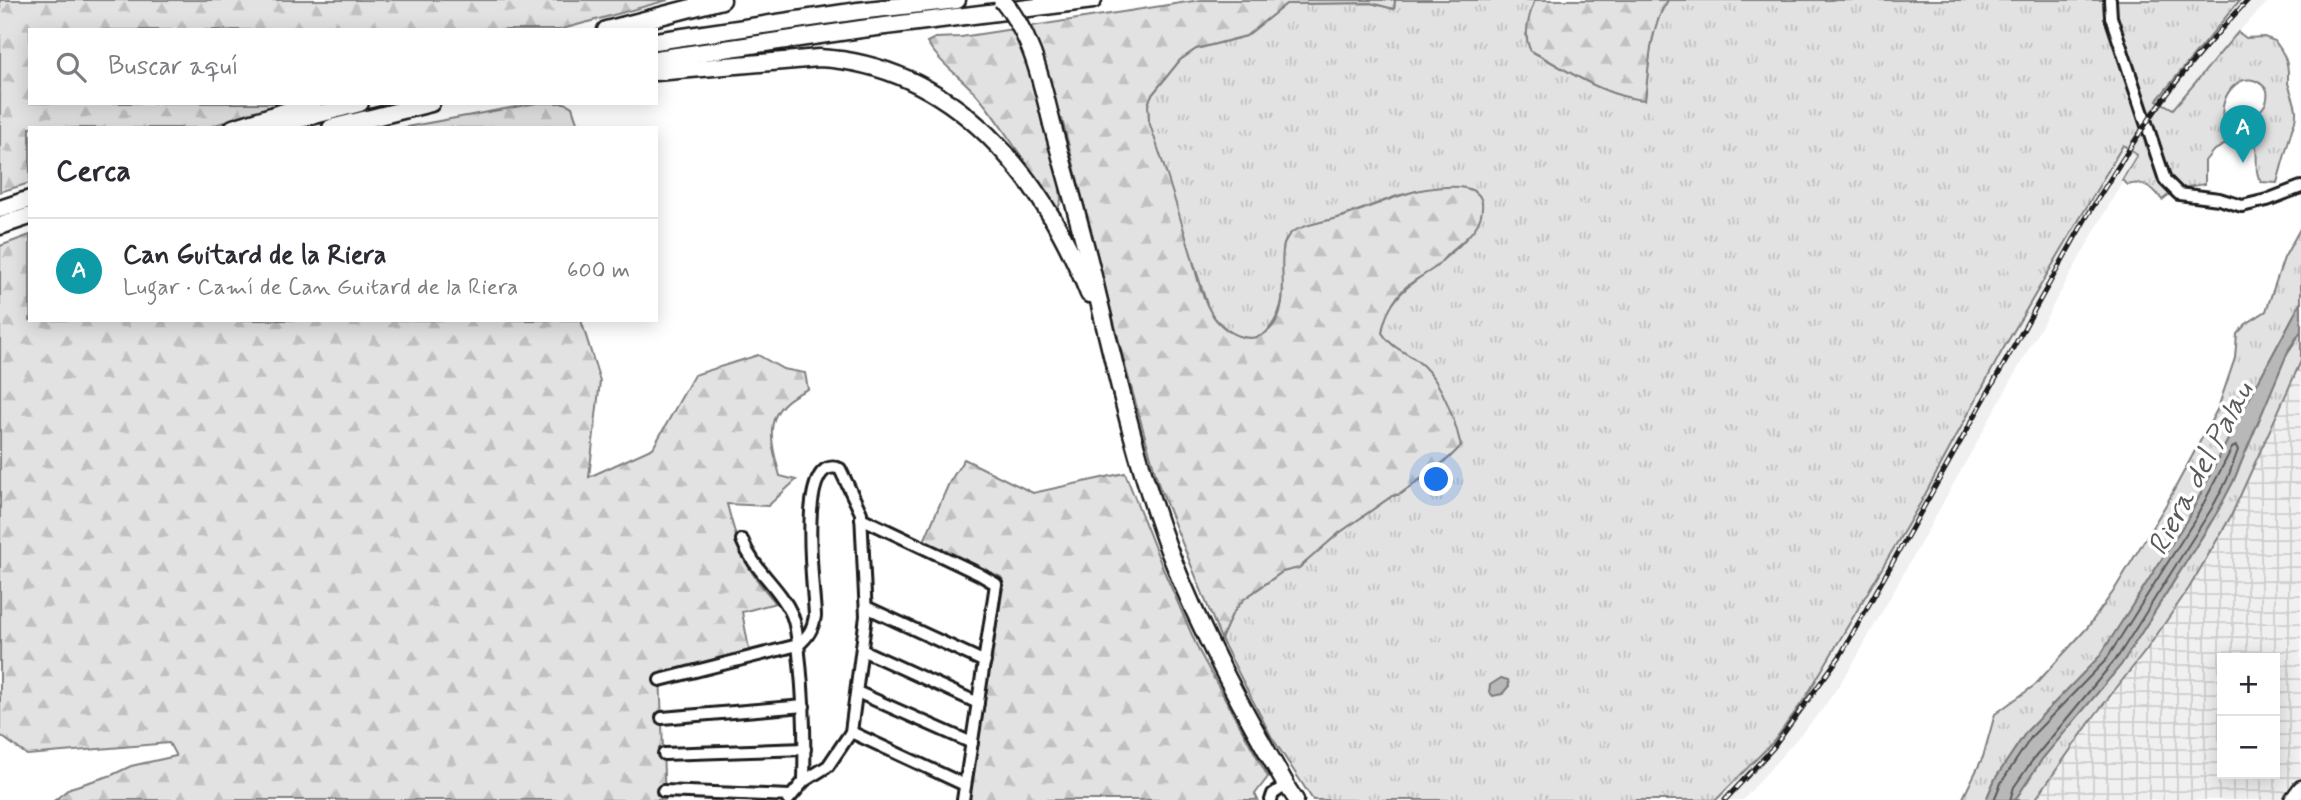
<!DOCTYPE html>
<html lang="es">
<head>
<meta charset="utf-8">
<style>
	body { margin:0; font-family:Mynerve,sans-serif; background:#f2f2f3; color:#2b2b33 }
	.controls { position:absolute; right:21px; bottom:21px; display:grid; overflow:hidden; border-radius:0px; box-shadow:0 4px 18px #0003 }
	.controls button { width:63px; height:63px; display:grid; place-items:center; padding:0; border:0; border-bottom:2px solid #e1e1e2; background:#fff; color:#2b2b33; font:35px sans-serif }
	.you { position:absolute; left:1437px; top:480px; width:24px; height:24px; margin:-18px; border:5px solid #fff; border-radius:50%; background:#1a73e8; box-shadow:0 0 0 10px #1a73e833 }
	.badge { display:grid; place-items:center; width:46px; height:46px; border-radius:50%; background:#2563eb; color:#fff; font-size:23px; font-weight:700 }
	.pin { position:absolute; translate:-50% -58px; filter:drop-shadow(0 2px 4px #0008) }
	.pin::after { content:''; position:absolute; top:37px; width:24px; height:21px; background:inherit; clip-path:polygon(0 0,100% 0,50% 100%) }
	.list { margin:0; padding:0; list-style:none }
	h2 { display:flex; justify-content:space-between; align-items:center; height:91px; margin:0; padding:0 28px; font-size:30px }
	h2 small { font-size:23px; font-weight:400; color:#7c7c81 }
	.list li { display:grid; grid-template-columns:46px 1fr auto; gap:21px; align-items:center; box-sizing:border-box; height:105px; padding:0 28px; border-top:2px solid #e1e1e2 }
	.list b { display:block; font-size:26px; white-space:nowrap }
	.list p { margin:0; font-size:23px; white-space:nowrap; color:#7c7c81 }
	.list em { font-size:23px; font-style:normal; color:#7c7c81 }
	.icon { flex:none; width:38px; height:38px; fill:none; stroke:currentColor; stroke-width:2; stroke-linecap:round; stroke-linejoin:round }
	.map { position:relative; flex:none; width:2301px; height:800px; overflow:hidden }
	.search { position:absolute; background:#fff; box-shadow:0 4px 18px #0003; left:28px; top:28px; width:630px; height:77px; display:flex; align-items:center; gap:18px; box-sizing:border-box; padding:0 24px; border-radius:0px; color:#7c7c81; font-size:26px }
	.panel { position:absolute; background:#fff; box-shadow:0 4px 18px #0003; left:28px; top:126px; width:630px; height:196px; border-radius:0px }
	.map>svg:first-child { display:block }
	.built { fill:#f0f0f0 }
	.industrial { fill:url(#industrial-grid); fill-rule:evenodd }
	.grass { fill:url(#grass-tufts); stroke:#7f7f7f; stroke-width:2 }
	.forest { fill:url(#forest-firs); stroke:#7f7f7f; stroke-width:2 }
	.water { fill:#b8b8b8; stroke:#7a7a7a; stroke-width:2 }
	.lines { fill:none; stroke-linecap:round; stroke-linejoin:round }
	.shore { stroke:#5a5a5a; stroke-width:2 }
	.minor-casing { stroke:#1c1c1c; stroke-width:16 }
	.major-casing { stroke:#1c1c1c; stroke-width:19 }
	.highway-casing { stroke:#1c1c1c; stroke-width:21 }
	.minor { stroke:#fff; stroke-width:10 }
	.major { stroke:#fff; stroke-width:14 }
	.highway { stroke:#fff; stroke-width:16 }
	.rail-casing { stroke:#1c1c1c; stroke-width:5 }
	.rail { stroke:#fff; stroke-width:2.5; stroke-dasharray:8; stroke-linecap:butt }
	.highway-bridge-casing { stroke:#1c1c1c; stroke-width:21; stroke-linecap:butt }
	.highway-bridge { stroke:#fff; stroke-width:16 }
	.labels { text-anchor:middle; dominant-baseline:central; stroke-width:7; stroke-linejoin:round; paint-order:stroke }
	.water-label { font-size:30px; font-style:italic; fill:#5a5a5a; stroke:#fff }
</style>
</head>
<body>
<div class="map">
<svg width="2301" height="800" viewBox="0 0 2301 800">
	<defs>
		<pattern id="industrial-grid" width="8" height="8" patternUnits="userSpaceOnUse" patternTransform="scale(1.75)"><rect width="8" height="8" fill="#f0f0f0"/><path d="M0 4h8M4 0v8" fill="none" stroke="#cdcdcd"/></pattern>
		<pattern id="grass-tufts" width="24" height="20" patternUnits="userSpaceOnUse" patternTransform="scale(1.75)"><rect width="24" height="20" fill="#e2e2e2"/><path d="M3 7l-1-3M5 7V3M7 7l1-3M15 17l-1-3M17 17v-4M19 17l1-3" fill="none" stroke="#c1c1c1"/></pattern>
		<pattern id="forest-firs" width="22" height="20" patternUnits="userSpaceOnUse" patternTransform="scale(1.75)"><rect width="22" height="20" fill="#e2e2e2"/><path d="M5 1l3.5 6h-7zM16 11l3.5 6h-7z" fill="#c1c1c1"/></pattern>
	</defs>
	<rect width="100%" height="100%" fill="#fff"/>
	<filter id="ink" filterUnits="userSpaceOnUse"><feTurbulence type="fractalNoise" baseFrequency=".0143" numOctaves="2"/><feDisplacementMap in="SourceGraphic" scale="14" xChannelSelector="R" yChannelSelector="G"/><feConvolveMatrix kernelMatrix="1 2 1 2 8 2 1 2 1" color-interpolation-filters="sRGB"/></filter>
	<g filter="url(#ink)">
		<g class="built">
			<polygon points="2240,0 2270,0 2238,32 2172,109 2157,100"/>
			<polygon points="2123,144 2137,155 1853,664 1822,710 1743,800 1716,800 1774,741 1806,697 1921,502 2002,352"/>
		</g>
		<path class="industrial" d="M2301,361V800H2035L2095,715L2147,649L2271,425ZM2222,658H2275V774H2222Z"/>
		<g class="grass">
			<path d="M1395,0H1535L1526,36L1531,51C1566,69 1605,98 1645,99C1649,67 1649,28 1668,0H2240L2157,100L2173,109L2238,32L2246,38L2264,37L2275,41C2282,50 2288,60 2288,72C2288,73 2288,82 2288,83C2293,101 2301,110 2292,129L2277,183L2261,182C2254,173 2258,159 2256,148C2255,140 2250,133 2252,125C2255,109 2270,110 2267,90C2246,63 2218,93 2223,119C2224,127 2230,133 2233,140L2213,151L2205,161V184L2176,189L2162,200C2154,188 2143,180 2128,185L2122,180L2137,155L2123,145L2002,351L1921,502L1806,697L1774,741L1716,800H1313L1271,736L1221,639L1232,614L1244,599L1282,572L1299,567L1339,533L1392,496L1401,494L1449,458L1461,446C1451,416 1443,379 1416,360C1403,351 1391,347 1382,333C1388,272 1474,265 1482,203L1417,191L1397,196L1344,216L1302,228L1284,244C1279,281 1293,305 1263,336C1239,343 1223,329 1209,311L1149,122L1148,105L1151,96L1180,60L1196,49L1246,36L1286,4L1371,3L1394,9Z"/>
			<polygon points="2301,227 2301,302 2245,406 2190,515 2100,656 2027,731 1995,779 1986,800 1962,800 1983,757 1995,714 2035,685 2087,628 2113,592 2167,503 2218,408 2235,358 2237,334 2246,324 2266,311 2284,258"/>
			<polygon points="2301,331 2301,361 2231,516 2189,588 2147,649 2095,715 2035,800 2015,800 2042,759 2121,665 2209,526 2233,482 2284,360"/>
		</g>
		<g class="forest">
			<polygon points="0,0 668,0 559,30 30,30 30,103 284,103 206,128 30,128 30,183 0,192"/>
			<path d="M1200,0H1395L1394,9L1371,3L1286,4L1246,36L1196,49L1180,60L1151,96L1148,105L1149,122C1163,162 1176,203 1188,244C1195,265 1198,289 1209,309C1221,333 1253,351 1273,326C1294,299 1272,252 1290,234C1301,224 1330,221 1345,216C1372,207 1397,194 1426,189C1440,187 1479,181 1482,203C1484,228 1463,240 1448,254C1443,259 1439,265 1433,269C1424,275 1414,280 1406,287C1394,299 1384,316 1382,333C1391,347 1403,351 1416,360C1441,378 1454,417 1461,446L1449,458L1400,494L1392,496L1339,533L1299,568L1282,572L1244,599L1232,614L1221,639L1159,486L1126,369L1062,119L1053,116L1061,200L1058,209C1042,200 1034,175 1024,160C1009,139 993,113 976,94C960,76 939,63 927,42L935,38L961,37Z"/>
			<path d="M1535,0H1668C1649,28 1649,67 1645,100C1604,97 1567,69 1531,51C1522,37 1529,15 1535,0Z"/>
			<polygon points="537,103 565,103 572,107 579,128 401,128"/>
			<path d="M30,235V320H581L600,381L589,477L653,448L694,375L758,355L783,369L805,373L808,389C762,408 769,436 780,476L796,480L768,506L727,504C739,550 743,567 776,603L742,612L750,654L660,673L665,800H55L70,788L112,775L131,766L176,756L169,743L27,755L0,735V246Z"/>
			<polygon points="964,459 1033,493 1125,473 1164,571 1199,651 1268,777 1255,794 1258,800 969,800 1004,582 1001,577 924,541 949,483"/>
		</g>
		<g class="water">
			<polygon points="2301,302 2301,331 2289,349 2233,482 2218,511 2121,665 2042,759 2015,800 1986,800 1995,779 2027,731 2100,656 2190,515 2245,406"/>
			<polygon points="1501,678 1508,680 1509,686 1502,694 1493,696 1489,692 1490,685"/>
		</g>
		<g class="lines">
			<polyline class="shore" points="1994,800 2001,783 2032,736 2106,660 2196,518 2232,448 2236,446 2238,450 2227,480 2212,508 2119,655 2032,761 2014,787 2010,800"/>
			<defs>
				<g id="minor">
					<polyline points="2110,0 2111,17 2165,180 2179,194 2219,199 2242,206 2267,200 2301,187"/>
					<polyline points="861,518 979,574 996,584 963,800"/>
					<path d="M742,540C754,571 780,587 792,615C798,630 798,647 800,663C804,702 805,741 804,781"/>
					<polyline points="866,607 985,662"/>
					<polyline points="864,651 978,703"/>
					<path d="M660,680L798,645C808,637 813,629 815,616C815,597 794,451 840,469L861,513L866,616L851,732L828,766L804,781L788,800"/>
					<polyline points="857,692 972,743"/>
					<polyline points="662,718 804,706"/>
					<polyline points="851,732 965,785"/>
					<polyline points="664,754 805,749"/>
					<polyline points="663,791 791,796"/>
					<polyline points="1271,800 1273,794 1286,785"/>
				</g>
				<g id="major">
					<polyline points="1286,785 1296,800"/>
					<polyline points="2292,800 2301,788"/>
				</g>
				<g id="highway">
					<polyline points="606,30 722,0"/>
					<polyline points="656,41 858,11 957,0"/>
					<polyline points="656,59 861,29 1093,0"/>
					<path d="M656,72L819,58C954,65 1043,177 1089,294"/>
					<path d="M1052,124C1067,180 1084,236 1097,293C1118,380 1138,468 1170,553C1201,633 1243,710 1286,785"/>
					<polyline points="233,128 313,103"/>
					<polyline points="266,128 360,103"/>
					<polyline points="331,128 431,103"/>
					<polyline points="0,209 30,199"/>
					<polyline points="0,226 30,216"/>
				</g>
			</defs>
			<use href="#minor" class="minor-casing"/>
			<use href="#major" class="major-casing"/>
			<use href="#highway" class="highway-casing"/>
			<use href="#minor" class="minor"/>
			<use href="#major" class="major"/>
			<use href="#highway" class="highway"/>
			<defs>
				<path id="rail" d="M1725,800L1773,748L1840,656L2086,218C2110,179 2133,141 2160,104C2186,67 2217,33 2248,0"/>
			</defs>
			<use href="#rail" class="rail-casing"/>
			<use href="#rail" class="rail"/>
			<defs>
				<path id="highway-bridge" d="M1002,0C1032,35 1041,80 1052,124"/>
			</defs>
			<use href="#highway-bridge" class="highway-bridge-casing"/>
			<use href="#highway-bridge" class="highway-bridge"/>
		</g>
	</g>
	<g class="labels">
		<g class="water-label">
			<text transform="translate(2201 469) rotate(-62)">Riera del Palau</text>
		</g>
	</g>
</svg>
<div class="controls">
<button>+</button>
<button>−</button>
</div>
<div class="you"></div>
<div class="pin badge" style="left:2243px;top:163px;background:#0f9aa8">A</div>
<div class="search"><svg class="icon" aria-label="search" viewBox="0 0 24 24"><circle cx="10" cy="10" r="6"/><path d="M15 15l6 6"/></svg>Buscar aquí</div>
<section class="panel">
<h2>Cerca<small></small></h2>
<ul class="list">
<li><span class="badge" style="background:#0f9aa8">A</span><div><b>Can Guitard de la Riera</b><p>Lugar · Camí de Can Guitard de la Riera</p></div><em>600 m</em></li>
</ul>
</section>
</div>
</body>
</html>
